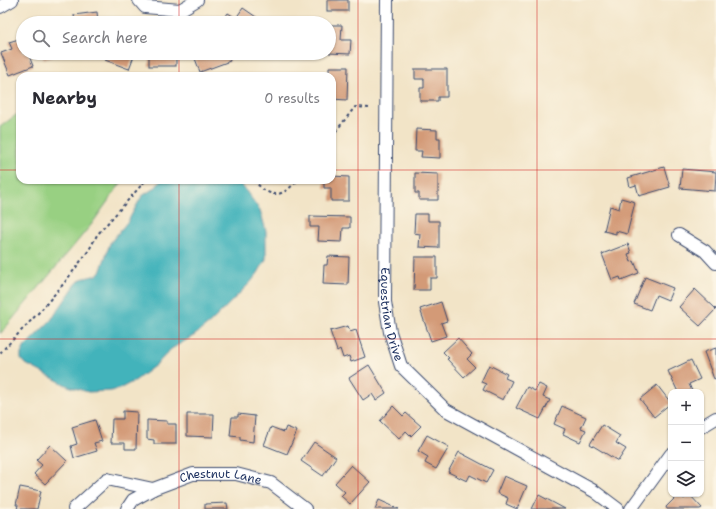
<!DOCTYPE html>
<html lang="en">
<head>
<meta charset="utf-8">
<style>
	body { margin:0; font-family:"Shantell Sans",sans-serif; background:#f2f2f3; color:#2b2b33 }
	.controls { position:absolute; right:12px; bottom:12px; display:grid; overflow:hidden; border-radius:8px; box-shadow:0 1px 3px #0004 }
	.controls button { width:36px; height:36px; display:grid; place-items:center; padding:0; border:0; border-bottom:1px solid #e1e1e2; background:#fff; color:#2b2b33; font:20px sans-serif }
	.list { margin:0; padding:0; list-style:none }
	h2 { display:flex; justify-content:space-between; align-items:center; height:52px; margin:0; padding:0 16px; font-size:17px }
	h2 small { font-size:13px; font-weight:400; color:#7c7c81 }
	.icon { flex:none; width:22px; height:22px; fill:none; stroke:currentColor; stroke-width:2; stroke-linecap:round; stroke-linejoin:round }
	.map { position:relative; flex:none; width:716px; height:509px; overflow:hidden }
	.search { position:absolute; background:#fff; box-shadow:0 1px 3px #0004; left:16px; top:16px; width:320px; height:44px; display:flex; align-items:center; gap:10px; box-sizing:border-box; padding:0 14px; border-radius:22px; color:#7c7c81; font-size:15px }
	.panel { position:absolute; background:#fff; box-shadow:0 1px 3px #0004; left:16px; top:72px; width:320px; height:112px; border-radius:12px }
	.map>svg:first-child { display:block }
	.green { fill:#98d082; stroke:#5a8070 }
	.water { fill:#43b3bb; stroke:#2f718c }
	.building { fill:#d39a77 }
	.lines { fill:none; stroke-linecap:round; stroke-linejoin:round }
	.minor-casing { stroke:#3b4a6e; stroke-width:14 }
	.path { stroke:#3b4a6e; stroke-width:2; stroke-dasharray:3 3; stroke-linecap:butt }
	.minor { stroke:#fff; stroke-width:12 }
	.grid { fill:none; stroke:#d62828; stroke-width:1; stroke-opacity:0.55 }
	.labels { text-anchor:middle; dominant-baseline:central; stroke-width:4; stroke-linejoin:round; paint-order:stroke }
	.street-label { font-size:12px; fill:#1b2f5e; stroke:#fcf5e5 }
</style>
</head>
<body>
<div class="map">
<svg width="716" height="509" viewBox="0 0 716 509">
	<rect width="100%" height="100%" fill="#fcf5e5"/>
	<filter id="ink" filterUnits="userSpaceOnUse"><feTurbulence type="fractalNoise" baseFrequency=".025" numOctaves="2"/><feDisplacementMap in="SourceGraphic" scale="8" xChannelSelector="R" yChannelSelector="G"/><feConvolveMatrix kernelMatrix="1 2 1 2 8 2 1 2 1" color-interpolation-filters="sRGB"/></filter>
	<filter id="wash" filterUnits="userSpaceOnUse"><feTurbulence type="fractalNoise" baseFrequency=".012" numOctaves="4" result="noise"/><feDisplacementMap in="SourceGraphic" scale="16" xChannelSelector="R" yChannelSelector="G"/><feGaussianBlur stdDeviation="0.9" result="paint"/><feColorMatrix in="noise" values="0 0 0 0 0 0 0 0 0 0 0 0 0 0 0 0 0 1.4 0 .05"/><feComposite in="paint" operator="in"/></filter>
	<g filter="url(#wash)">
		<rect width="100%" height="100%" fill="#f2e4c7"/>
		<polygon class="green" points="20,112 20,180 123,180 91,225 1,333 0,333 0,127"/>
		<polygon class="water" points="161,180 238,180 260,210 266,231 266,259 258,273 250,283 212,321 195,335 171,349 157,364 136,380 119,389 111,391 88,392 68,386 24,363 21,359 21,354 25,346 51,320 76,284 81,279 97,275 101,270 110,243 128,221 142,196 156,187"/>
		<g id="blocks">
			<g class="building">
				<rect x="327" y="0" width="21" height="11"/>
				<polygon points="243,8 259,19 256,23 221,23 228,13 236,18"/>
				<polygon points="97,12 98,23 75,23 74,15"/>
				<polygon points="329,25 342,25 341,40 351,40 350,54 329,53"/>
				<polygon points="22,38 23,41 23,53 28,53 33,66 10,75 1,53 12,49 9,42"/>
				<polygon points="41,53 61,53 44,60"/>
				<polygon points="107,53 135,53 129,69 105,60"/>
				<rect x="149" y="53" width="27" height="13"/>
				<polygon points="193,53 227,53 230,61 200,72"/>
				<polygon points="329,67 348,67 347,100 332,99 332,76 329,76"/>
				<polygon points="415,69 447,69 447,97 438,97 438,101 420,101 420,88 424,88 424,79 415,79"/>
				<polygon points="416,129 437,130 437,138 440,138 440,158 421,157 422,151 415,151"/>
				<polygon points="664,167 670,187 639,196 636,185 630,187 628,178"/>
				<polygon points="682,169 716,172 715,191 680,188"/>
				<polygon points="415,173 438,174 438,200 419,200 419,193 415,193"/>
				<polygon points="332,176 349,177 349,201 331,201 331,188 324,188 324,180 332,180"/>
				<polygon points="621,198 635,202 627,234 616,231 616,234 604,231 610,206 619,209"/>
				<polygon points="415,214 428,214 428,221 439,221 439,248 419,247 420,234 414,233"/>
				<polygon points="310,216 350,217 350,228 343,228 342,242 318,241 319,227 310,227"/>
				<polygon points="628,244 631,253 628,254 631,262 634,261 639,273 621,280 620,277 612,280 602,254"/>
				<polygon points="328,256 349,257 348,285 323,284 324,265 327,265"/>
				<polygon points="415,257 437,257 437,278 430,278 430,290 414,290"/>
				<polygon points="645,277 673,288 668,300 656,295 650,310 634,304"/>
				<polygon points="695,289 716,309 700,326 679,307"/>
				<polygon points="441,302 447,321 441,323 446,336 431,341 420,309"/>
				<polygon points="348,326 350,332 356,330 365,357 351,362 349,356 343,358 340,349 337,351 330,331"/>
				<polygon points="458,338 472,354 467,359 475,367 464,377 447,359 449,358 443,352"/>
				<polygon points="716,348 716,378 714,379 704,352"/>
				<polygon points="691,360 700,379 689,384 692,391 678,392 668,371"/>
				<polygon points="369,365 386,393 376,400 372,394 363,400 349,378"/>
				<polygon points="489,365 507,374 505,378 512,381 503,400 483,390 486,384 481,382"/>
				<polygon points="539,384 547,388 543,397 550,400 540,419 516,408 527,387 535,391"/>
				<polygon points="657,385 671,403 654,417 640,399"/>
				<polygon points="393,406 403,416 406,413 421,426 411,436 406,431 399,439 380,421"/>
				<polygon points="562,406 586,417 581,428 586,430 580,442 563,434 565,429 554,424"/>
				<polygon points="123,411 137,412 136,449 125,449 125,443 111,443 112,419 123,419"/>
				<polygon points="187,414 214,414 213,437 187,436"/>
				<polygon points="238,414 255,416 253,442 240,440 240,437 230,436 232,417 238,417"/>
				<polygon points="95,420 102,441 94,443 97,451 74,458 71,446 77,444 72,427"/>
				<polygon points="147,420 167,421 167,424 176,424 176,444 154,444 154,440 147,439"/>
				<polygon points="602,425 620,436 616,443 626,449 618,461 590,444"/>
				<polygon points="271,427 284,432 286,427 297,431 287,454 264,445"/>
				<polygon points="427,435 449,447 436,469 425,463 428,457 418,451"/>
				<polygon points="314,442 336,457 323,476 301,461"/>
				<polygon points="50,445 67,461 45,484 34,474 42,465 36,460"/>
				<polygon points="459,452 493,470 486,483 470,475 467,481 448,472"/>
				<polygon points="351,465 370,482 350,504 341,496 345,492 335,483"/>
				<polygon points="504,476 527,486 517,509 506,504 508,498 497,493"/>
				<polygon points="20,487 41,491 37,509 17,509 18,505 16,505"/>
				<polygon points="679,494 684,499 689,494 702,508 700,509 667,509 666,507"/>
				<polygon points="539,495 565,509 532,509"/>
				<polygon points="379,500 399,509 375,509"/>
				<polygon points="227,503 228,509 205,509 205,504"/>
			</g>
		</g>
	</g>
	<g filter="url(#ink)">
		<use href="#blocks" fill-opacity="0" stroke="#3b4a6e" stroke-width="1"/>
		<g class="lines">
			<defs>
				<g id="minor">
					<polyline points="139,0 145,7 180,10 197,0"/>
					<path id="s1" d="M387,0L385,302L390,332L401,366L446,410L594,491L618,509"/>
					<polyline points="0,7 12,0"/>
					<polyline points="679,235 705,251 716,263"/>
					<polyline points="701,427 716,418"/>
					<polyline points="74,509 107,479 153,489"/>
					<path id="s2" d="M127,509L133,500L153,489L193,474H236L271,483L305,509"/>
					<polyline points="631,509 671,454"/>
				</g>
			</defs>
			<use href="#minor" class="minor-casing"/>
			<g class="path">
				<polyline points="332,136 355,107 370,108"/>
				<path d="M254,180C256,184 260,186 263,189C278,200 287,191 298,180"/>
				<polyline points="0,353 42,309 65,282 89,250 97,235 146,180"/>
			</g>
			<use href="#minor" class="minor"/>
		</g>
	</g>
	<path class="grid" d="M179,0V23M358,0V509M537,0V509M179,53V76M0,170H20M332,170H716M179,180V509M0,339H716"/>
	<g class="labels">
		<g class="street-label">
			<text stroke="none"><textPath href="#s1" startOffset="315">Equestrian Drive</textPath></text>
			<text stroke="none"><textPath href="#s2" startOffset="104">Chestnut Lane</textPath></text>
		</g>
	</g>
</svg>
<div class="controls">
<button>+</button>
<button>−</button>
<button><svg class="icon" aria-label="layers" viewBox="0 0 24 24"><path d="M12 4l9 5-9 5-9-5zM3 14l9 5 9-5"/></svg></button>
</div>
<div class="search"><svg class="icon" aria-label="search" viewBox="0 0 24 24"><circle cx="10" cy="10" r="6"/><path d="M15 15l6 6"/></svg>Search here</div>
<section class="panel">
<h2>Nearby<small>0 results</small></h2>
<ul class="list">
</ul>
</section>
</div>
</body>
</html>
